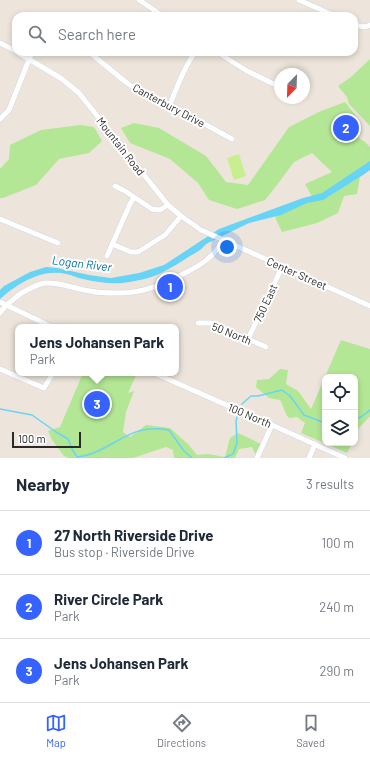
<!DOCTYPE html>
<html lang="en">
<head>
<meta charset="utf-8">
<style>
	body { margin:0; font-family:Barlow,sans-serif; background:#f2f2f3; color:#1f2937 }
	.controls { position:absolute; right:12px; bottom:12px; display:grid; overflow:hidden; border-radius:8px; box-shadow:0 2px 6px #0003 }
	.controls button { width:36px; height:36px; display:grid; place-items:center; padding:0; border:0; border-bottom:1px solid #e0e1e3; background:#fff; color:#1f2937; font:20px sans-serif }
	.compass { position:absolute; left:274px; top:68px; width:36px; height:36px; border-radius:50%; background:#fff; box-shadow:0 2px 6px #0003; rotate:203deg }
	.scale { position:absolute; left:12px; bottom:10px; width:69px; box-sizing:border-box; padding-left:4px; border:2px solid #2a2a2a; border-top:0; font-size:11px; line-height:14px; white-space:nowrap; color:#2a2a2a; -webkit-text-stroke:3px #fff; paint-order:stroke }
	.you { position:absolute; left:227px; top:247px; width:14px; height:14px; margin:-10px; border:3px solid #fff; border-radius:50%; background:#1a73e8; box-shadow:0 0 0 6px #1a73e833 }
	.badge { display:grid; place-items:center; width:26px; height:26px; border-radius:50%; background:#3662ff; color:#fff; font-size:13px; font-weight:700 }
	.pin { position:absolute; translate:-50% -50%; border:2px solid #fff; box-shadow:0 1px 4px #0006 }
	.popup { position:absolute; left:15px; top:324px; width:164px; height:52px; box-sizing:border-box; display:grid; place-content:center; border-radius:8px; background:#fff; filter:drop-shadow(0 1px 3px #0005); font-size:13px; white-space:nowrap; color:#747a83 }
	.popup b { font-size:15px; color:#1f2937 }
	.popup::after { content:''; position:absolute; left:50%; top:100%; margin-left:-8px; border:8px solid transparent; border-top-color:#fff }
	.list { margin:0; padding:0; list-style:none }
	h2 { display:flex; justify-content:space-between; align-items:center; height:52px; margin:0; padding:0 16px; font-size:17px }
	h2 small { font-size:13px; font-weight:400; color:#747a83 }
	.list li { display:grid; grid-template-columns:26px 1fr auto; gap:12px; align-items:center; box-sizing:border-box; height:64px; padding:0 16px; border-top:1px solid #e0e1e3 }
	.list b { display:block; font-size:15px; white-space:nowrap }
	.list p { margin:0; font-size:13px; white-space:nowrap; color:#747a83 }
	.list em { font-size:13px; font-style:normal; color:#747a83 }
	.icon { flex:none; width:22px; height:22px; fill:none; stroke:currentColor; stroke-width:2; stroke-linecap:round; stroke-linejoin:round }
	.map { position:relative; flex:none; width:370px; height:458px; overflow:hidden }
	.search { position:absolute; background:#fff; box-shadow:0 2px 6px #0003; left:12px; right:12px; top:12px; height:44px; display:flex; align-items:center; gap:10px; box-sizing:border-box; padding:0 14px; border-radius:12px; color:#747a83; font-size:15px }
	.sheet { height:244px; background:#fff }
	nav { display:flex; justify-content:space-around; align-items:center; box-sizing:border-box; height:56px; border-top:1px solid #e0e1e3; background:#fff; font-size:11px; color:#747a83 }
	nav a { display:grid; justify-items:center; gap:2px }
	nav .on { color:#3662ff }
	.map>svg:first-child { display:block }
	.green { fill:#b3e795 }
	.pitch { fill:#c9ee90 }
	.water { fill:#68d4f5 }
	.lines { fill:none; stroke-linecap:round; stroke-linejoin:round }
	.stream { stroke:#68d4f5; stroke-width:1.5 }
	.minor-casing { stroke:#d0d5e4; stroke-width:6 }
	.minor { stroke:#fff; stroke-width:5 }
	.labels { text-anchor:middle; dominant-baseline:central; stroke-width:4; stroke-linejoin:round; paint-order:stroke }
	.street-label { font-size:11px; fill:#2a2a2a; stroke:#fff }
	.water-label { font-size:12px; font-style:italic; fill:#0672a2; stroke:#fff }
</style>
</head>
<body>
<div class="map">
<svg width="370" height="458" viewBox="0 0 370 458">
	<rect width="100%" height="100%" fill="#ede5db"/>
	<g class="green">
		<polygon points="370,59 370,126 349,104 347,97 338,86 351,77"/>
		<polygon points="345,102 356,116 358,137 365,142 370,147 370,166 361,171 357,194 344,196 338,213 317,223 282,232 275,217 313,198 305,184 332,172 312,153 294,162 277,185 265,200 237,209 209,200 198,183 170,159 130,143 121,128 134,123 159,128 206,156 226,182 248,185 289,127 321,111"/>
		<polygon points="80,125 94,127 102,141 89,153 59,159 36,185 3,198 0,198 0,169 9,159 10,145 41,130"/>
		<path d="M341,340L370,349V416L359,428L355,437V377H325V443H352L347,453L301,433L305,423L297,417L289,418C284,413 284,406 280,400L269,398L256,387L257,380L269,379L280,369L288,370L286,384L298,391L311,409Z"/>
		<polygon points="83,373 137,373 128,393 134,391 126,412 123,432 130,437 146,425 170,428 188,444 197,455 208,454 225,457 230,438 238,433 261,444 255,454 252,447 239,449 235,458 174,458 173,450 166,447 133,458 69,458 64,456 52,440 48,431 60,427"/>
	</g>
	<polygon class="pitch" points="239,154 246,176 234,180 227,158"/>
	<path class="water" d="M370,161V170L363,175L323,200L307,203L281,215L249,223L210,242C205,244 204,247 200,250C197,252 194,254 190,256C181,262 171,268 161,273C150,279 135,281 123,283C109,284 96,282 83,279C77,278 72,275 66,274C42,268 17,284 0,299V290L4,286L30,272L46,267L57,268L89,275L111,278L139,273L164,265L219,229L303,198L322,193Z"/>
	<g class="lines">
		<g class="stream">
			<polyline points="242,404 251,396 258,396 282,390 290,396 304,415 325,423"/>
			<path d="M0,409L32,415L56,432L68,439L72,449L77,457C84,456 92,454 98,451C124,439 137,424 169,430L184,451L192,458"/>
			<polyline points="355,419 361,417 370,410"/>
			<polyline points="224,458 233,454 237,443 236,421 238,414"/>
		</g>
		<defs>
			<g id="minor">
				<polyline points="139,0 163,16"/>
				<polyline points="299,0 335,16"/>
				<path d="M354,24C360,27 364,28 370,25"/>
				<polyline points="0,43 16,51"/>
				<polyline points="17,52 62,79 79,93 168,205 181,216 201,230 370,306"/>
				<polyline points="89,52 127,83 140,92 170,105 232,139"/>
				<polyline points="217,52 247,71 280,87"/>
				<path d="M170,105C177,86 184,68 195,52"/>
				<polyline points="0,119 9,110 32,52"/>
				<polyline points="115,186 125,191 152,209 160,210 168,205"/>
				<polyline points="0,219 58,243"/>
				<polyline points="112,244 131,252 138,252 165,235 181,216"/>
				<polyline points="107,256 130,204 134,197"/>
				<polyline points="0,302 52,327"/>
				<path d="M0,313C5,305 13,300 20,294C27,290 37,284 45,283C61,282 75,289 90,291C98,293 107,293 115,293C141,294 162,285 185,273C201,265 214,257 223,240"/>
				<polyline points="198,323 211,323 266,347"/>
				<polyline points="248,339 282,267"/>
				<polyline points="0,369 44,388 53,373"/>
				<polyline points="154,373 272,425 345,458"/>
				<polyline points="257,458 272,425"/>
				<polyline points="309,458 315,444"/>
			</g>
		</defs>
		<use href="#minor" class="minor-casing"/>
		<use href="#minor" class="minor"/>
	</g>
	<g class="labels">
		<g class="street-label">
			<text transform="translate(169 105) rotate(28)">Canterbury Drive</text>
			<text transform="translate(121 146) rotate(52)">Mountain Road</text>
			<text transform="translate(297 273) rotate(24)">Center Street</text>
			<text transform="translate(265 303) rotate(-65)">750 East</text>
			<text transform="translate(232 333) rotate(22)">50 North</text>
			<text transform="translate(250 415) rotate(23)">100 North</text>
		</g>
		<g class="water-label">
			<text transform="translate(82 263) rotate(7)">Logan River</text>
		</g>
	</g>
</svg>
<div class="controls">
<button><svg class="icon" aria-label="locate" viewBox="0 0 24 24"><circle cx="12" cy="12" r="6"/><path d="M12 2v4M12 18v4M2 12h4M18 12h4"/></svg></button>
<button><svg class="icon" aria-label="layers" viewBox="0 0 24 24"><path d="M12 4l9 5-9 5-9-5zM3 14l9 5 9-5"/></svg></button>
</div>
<svg class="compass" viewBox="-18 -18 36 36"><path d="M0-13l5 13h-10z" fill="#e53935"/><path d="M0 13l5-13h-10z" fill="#747a83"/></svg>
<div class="scale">100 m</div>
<div class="you"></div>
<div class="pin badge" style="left:170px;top:287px">1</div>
<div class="pin badge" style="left:346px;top:128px">2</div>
<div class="pin badge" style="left:97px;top:404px">3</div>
<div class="popup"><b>Jens Johansen Park</b>Park</div>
<div class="search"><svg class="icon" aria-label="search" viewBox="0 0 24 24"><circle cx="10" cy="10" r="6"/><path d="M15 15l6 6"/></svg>Search here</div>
</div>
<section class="sheet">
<h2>Nearby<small>3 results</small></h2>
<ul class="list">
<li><span class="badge">1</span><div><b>27 North Riverside Drive</b><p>Bus stop · Riverside Drive</p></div><em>100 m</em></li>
<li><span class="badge">2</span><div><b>River Circle Park</b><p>Park</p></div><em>240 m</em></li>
<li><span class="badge">3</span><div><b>Jens Johansen Park</b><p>Park</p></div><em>290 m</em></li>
</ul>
</section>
<nav>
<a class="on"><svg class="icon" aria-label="map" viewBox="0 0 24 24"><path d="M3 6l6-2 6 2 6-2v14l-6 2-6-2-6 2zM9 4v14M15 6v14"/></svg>Map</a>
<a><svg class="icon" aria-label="directions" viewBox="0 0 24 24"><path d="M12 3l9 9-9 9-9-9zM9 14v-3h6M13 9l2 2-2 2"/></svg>Directions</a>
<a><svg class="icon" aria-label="saved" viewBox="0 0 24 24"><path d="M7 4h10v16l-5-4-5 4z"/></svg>Saved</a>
</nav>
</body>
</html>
